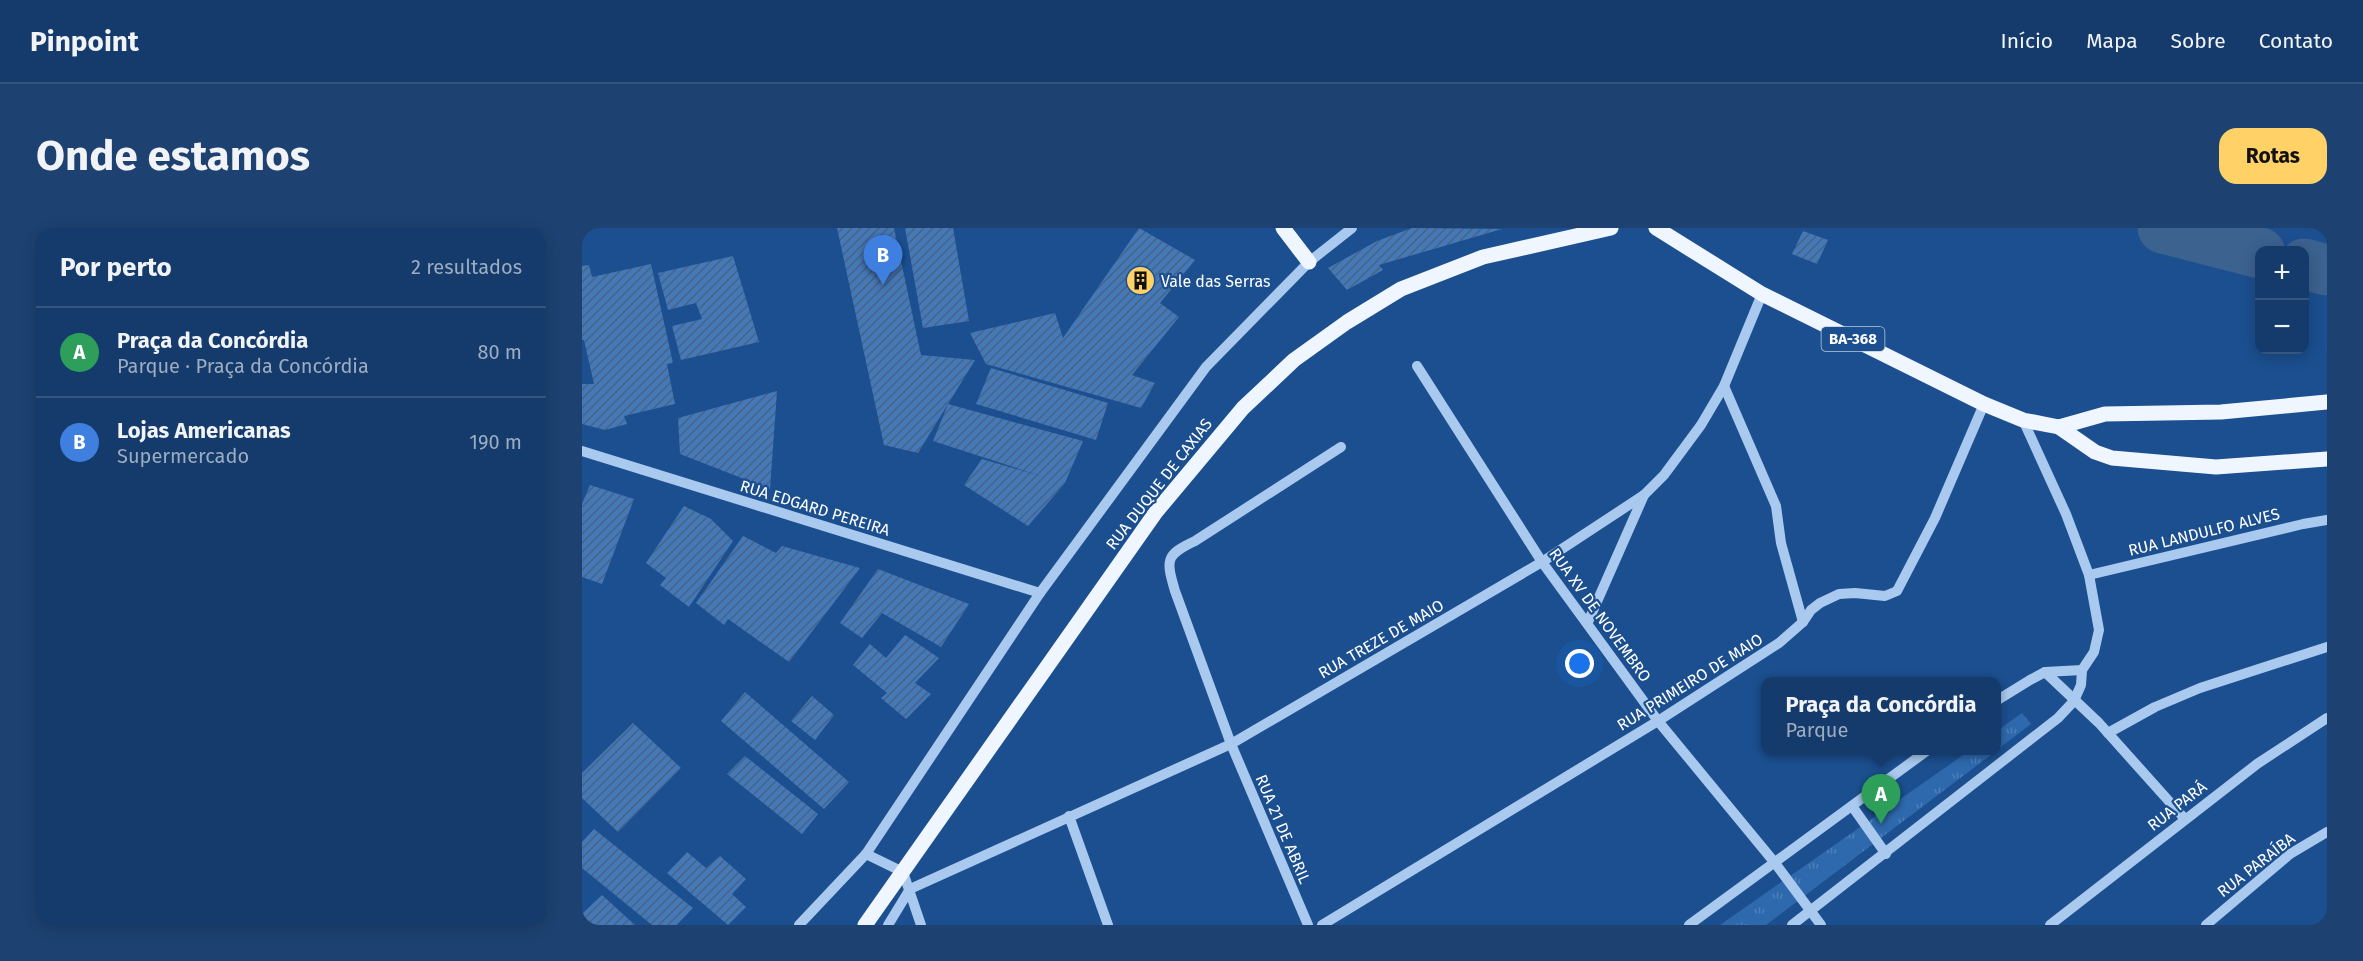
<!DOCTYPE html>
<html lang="pt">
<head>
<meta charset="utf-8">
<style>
	body { margin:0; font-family:"Fira Sans",sans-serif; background:#1d4271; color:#f1f3f6 }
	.controls { position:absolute; right:18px; top:18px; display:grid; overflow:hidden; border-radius:12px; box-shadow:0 3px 15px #0003 }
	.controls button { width:54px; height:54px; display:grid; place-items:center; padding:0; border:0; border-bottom:2px solid #33557e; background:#143b6b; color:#f1f3f6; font:30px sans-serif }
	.you { position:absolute; left:998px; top:436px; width:21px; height:21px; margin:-15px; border:4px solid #fff; border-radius:50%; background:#1a73e8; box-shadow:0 0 0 9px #1a73e833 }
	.badge { display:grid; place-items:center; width:39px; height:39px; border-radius:50%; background:#ffd166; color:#fff; font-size:20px; font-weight:700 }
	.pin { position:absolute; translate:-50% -50px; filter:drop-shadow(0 2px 3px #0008) }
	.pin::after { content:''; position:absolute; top:32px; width:21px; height:18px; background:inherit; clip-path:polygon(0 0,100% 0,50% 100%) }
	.popup { position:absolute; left:1179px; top:449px; width:240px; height:78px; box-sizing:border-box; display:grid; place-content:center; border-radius:12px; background:#143b6b; filter:drop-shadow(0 2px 4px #0005); font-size:20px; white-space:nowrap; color:#9dadc1 }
	.popup b { font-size:22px; color:#f1f3f6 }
	.popup::after { content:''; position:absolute; left:50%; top:100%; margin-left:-12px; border:12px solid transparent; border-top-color:#143b6b }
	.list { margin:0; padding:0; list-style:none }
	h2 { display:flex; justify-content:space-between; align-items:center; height:78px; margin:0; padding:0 24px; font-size:26px }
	h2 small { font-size:20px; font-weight:400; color:#9dadc1 }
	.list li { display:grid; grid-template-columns:39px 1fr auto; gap:18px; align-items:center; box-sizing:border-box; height:90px; padding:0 24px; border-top:2px solid #33557e }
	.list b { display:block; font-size:22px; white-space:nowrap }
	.list p { margin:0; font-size:20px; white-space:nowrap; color:#9dadc1 }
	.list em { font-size:20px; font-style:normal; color:#9dadc1 }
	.map { position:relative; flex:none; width:1745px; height:697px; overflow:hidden; border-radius:18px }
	header { display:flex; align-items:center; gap:36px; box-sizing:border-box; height:84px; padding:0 30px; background:#143b6b; border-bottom:2px solid #33557e }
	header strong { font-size:28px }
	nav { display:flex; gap:33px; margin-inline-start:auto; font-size:21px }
	.intro { display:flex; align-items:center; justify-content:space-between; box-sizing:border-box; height:144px; padding:0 36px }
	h1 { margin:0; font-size:42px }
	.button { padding:15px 27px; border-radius:18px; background:#ffd166; color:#111; font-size:21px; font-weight:700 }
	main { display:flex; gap:36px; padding:0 36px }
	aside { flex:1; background:#143b6b; border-radius:18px; box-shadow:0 3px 15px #0003 }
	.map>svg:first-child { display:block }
	.park { fill:url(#park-tufts) }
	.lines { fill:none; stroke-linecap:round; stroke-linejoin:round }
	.river { stroke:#3c6290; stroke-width:51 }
	.building { fill:url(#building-hatch) }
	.minor { stroke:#a9c9ee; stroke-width:10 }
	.major { stroke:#f0f6ff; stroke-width:15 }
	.labels { text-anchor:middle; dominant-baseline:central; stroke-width:4.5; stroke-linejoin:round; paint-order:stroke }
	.shield { fill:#1b4f8f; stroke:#bbcadd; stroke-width:1.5 }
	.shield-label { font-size:15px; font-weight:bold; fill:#fff }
	.poi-label { font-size:16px; fill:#fff; stroke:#1b4f8f; text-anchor:start }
	.street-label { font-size:16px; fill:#fff; stroke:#1b4f8f }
</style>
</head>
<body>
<header>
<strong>Pinpoint</strong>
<nav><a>Início</a><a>Mapa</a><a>Sobre</a><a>Contato</a></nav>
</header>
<div class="intro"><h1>Onde estamos</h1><a class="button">Rotas</a></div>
<main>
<aside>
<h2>Por perto<small>2 resultados</small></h2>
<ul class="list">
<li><span class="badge" style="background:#2e9e5b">A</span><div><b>Praça da Concórdia</b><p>Parque · Praça da Concórdia</p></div><em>80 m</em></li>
<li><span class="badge" style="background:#3f7fe0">B</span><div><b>Lojas Americanas</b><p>Supermercado</p></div><em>190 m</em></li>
</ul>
</aside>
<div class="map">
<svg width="1745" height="697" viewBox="0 0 1745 697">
	<defs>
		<pattern id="park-tufts" width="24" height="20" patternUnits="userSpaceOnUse" patternTransform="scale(1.5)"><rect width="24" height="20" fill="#2e69ad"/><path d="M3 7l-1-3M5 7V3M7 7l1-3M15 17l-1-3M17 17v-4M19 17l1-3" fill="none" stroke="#4d80b9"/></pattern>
		<pattern id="building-hatch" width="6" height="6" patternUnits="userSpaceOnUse" patternTransform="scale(1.5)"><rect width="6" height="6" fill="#4478b7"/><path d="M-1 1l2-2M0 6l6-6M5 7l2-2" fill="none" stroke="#486282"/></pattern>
	</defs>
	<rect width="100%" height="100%" fill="#1b4f8f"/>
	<g class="park">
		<polygon points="1440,485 1449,496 1415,522 1415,503"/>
		<polygon points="1387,523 1414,523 1184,697 1138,697"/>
	</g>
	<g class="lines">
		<g class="river">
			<polyline points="1581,0 1678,25"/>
			<polyline points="1722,36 1745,42"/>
		</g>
	</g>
	<g class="building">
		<polygon points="255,0 312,0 339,127 393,132 336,225 302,217"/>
		<polygon points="323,0 371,0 387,93 341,100"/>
		<polygon points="557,0 613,32 578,75 597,89 550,147 573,155 559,180 404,136 388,105 473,85 481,110"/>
		<polygon points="830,0 920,1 797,37 801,42 765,62 746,40 795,13"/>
		<polygon points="1221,3 1246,12 1235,36 1210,26"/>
		<polygon points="151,28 177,114 99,132 90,98 120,91 114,75 86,82 76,45"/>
		<polygon points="69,36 91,135 85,136 93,176 42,188 45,196 23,202 0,196 0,156 12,156 2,112 0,112 0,38 7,37 10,49"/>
		<polygon points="409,140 526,175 514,212 394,176"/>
		<polygon points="195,163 188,261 98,226 96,190"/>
		<polygon points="366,176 501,213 483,255 446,298 382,257 400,231 462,249 351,213"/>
		<polygon points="8,257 52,271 20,356 0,349 0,276"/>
		<polygon points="102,278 129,291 151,313 107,379 78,357 84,350 64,335"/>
		<polygon points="161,308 194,325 200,318 278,340 207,434 146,391 142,397 114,375"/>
		<polygon points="296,341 387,376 359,419 300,385 280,410 258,395"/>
		<polygon points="323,407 357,430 333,455 349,466 324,491 299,470 305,465 271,437 288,416 304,430"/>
		<polygon points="163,464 267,554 242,581 139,493"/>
		<polygon points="230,468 252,487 233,512 209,493"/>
		<polygon points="51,495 99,540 36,604 0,570 0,545"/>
		<polygon points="163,528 236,586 220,606 145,546"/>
		<polygon points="12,601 111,680 95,697 70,697 0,640 0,614"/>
		<polygon points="105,624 124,640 138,628 164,651 150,666 164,679 146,697 85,645"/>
		<polygon points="20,667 53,697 9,697 0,689 0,686"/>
	</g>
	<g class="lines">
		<g class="minor">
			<polyline points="835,138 960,334 1076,493 1193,635 1239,697"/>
			<polyline points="1142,158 1194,278 1199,315 1221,394"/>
			<polyline points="0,223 458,365"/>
			<polyline points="1507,347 1721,296 1745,292"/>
			<polyline points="1006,394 1062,267"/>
			<polyline points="1463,444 1517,495 1602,590"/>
			<polyline points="1414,473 1448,452 1463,444 1500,442"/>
			<polyline points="1526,505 1573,479 1618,460 1745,419"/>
			<polyline points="1270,578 1304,626"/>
			<polyline points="487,588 526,697"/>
			<polyline points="284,626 321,644 339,697"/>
			<polyline points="217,697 284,626 458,365 624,139 727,34 770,0"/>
			<polyline points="306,697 328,661 649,516 960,334 1062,267 1082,247 1119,197 1142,158 1180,66"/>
			<path d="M726,697L649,516L593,363C584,332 583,327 613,313L759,219"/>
			<polyline points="740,697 1076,493 1197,415 1221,394 1229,382 1238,375 1257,366 1273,365 1303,368 1315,363 1353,290 1402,176"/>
			<polyline points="1107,697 1346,522"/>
			<polyline points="1210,697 1476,490 1492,473 1499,457 1500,442 1512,424 1517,402 1507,347 1484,286 1441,192"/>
			<polyline points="1468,697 1675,536 1745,490"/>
			<polyline points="1624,697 1708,626 1745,604"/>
		</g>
		<g class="major">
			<polyline points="701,0 727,34"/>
			<polyline points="1074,0 1180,66 1402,176 1441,192 1477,199 1513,224 1530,230 1634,239 1745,231"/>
			<polyline points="1477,199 1523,186 1639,184 1745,174"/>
			<polyline points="283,697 574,284 661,180 712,132 765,94 819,61 901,29 1029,0"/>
		</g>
	</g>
	<defs>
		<symbol id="building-disc" viewBox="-11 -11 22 22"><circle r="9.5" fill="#ffd166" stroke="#1b4f8f"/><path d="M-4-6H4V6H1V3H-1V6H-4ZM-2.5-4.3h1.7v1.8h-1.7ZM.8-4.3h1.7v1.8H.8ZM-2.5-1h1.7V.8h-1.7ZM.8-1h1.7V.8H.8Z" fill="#111"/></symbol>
	</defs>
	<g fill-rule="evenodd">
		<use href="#building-disc" x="542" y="36" width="33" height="33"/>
	</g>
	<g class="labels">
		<rect class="shield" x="1239.5" y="99" width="63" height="24" rx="4.5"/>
		<g class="shield-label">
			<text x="1271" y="111">BA-368</text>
		</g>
		<g class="poi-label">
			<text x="579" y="53">Vale das Serras</text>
		</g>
		<g class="street-label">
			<text transform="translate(577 256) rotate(-52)">RUA DUQUE DE CAXIAS</text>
			<text transform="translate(233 280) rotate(17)">RUA EDGARD PEREIRA</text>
			<text transform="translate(1622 304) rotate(-14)">RUA LANDULFO ALVES</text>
			<text transform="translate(1018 387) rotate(54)">RUA XV DE NOVEMBRO</text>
			<text transform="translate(799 411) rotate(-30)">RUA TREZE DE MAIO</text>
			<text transform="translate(1108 454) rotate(-32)">RUA PRIMEIRO DE MAIO</text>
			<text transform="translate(1595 578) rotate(-38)">RUA PARÁ</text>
			<text transform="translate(701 601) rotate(67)">RUA 21 DE ABRIL</text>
			<text transform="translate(1674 637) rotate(-38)">RUA PARAÍBA</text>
		</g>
	</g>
</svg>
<div class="controls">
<button>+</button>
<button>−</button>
</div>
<div class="you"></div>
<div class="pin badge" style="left:1299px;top:596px;background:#2e9e5b">A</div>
<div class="popup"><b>Praça da Concórdia</b>Parque</div>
<div class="pin badge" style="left:301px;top:57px;background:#3f7fe0">B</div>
</div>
</main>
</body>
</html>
